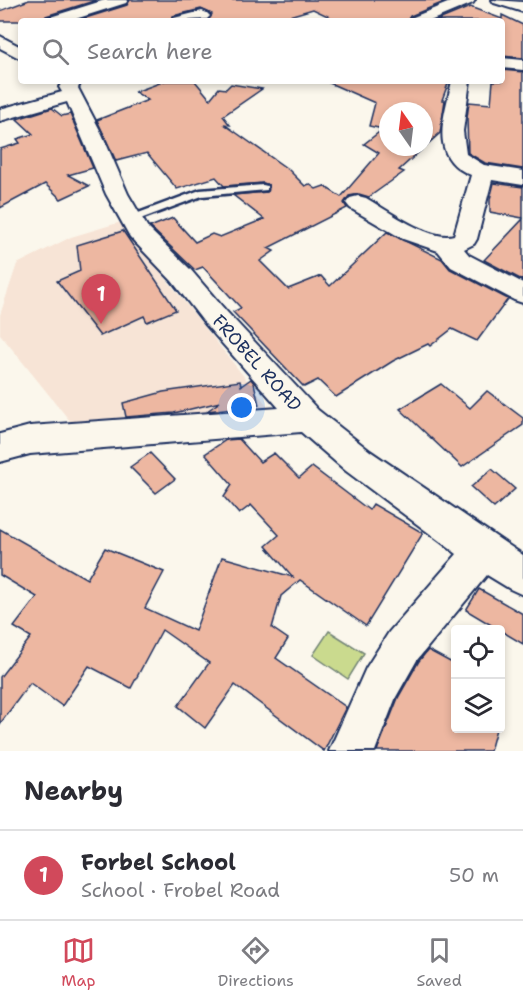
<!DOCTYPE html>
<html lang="en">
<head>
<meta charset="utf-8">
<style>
	body { margin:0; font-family:"Shantell Sans",sans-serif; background:#f2f2f3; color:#2b2b33 }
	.controls { position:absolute; right:18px; bottom:18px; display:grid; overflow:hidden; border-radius:6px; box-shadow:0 3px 9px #0003 }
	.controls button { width:54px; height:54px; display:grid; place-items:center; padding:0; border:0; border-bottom:2px solid #e1e1e2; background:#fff; color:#2b2b33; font:30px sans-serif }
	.compass { position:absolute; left:379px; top:102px; width:54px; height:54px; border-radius:50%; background:#fff; box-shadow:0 3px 9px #0003; rotate:346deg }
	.you { position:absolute; left:242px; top:408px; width:21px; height:21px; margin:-15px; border:4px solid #fff; border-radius:50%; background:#1a73e8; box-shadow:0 0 0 9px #1a73e833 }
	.badge { display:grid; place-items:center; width:39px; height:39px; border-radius:50%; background:#d1495b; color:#fff; font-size:20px; font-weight:700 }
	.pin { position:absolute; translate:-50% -50px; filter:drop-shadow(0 2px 3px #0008) }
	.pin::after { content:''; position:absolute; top:32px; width:21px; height:18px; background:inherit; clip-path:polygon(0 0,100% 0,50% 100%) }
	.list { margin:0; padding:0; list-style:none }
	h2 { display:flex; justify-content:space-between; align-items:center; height:78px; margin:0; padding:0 24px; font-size:26px }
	h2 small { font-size:20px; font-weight:400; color:#7c7c81 }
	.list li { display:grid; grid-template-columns:39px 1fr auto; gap:18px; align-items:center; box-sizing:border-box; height:90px; padding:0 24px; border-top:2px solid #e1e1e2 }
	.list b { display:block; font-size:22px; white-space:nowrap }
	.list p { margin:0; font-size:20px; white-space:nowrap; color:#7c7c81 }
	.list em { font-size:20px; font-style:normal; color:#7c7c81 }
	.icon { flex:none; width:33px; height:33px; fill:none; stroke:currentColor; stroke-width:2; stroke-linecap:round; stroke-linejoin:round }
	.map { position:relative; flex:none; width:523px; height:751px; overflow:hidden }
	.search { position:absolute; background:#fff; box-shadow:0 3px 9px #0003; left:18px; right:18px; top:18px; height:66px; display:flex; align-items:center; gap:15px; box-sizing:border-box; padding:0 21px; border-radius:6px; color:#7c7c81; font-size:22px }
	.sheet { height:168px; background:#fff }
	nav { display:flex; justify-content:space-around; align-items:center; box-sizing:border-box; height:84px; border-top:2px solid #e1e1e2; background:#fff; font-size:16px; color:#7c7c81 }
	nav a { display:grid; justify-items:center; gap:3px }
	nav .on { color:#d1495b }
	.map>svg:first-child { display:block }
	.built { fill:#f7e4d6 }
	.green { fill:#cada8e; stroke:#728476; stroke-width:1.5 }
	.building { fill:#edb7a1; stroke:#1b2f5e; stroke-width:1.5; fill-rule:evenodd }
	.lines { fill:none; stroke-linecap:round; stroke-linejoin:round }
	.service-casing { stroke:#1b2f5e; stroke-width:5 }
	.minor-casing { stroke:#1b2f5e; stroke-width:4 }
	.service { fill:#fbf7ec; fill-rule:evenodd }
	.minor { fill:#fbf7ec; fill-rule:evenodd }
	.labels { text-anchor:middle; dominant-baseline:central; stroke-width:5; stroke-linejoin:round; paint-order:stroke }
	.street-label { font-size:18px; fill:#1b2f5e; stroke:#fbf7ec }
</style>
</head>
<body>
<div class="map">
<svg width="523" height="751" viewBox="0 0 523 751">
	<rect width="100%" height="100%" fill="#fbf7ec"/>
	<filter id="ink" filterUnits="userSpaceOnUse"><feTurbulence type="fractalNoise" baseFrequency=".0167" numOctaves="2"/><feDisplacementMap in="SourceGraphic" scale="12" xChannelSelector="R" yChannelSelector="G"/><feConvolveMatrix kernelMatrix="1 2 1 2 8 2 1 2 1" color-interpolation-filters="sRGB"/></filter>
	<g filter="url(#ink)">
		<polygon class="built" points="121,222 273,413 74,426 0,334 0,315 17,264 71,237"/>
		<polygon class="green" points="329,631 364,653 348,679 313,655"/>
		<g class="building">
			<polygon points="29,0 97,0 46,16 43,21 0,21 0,11"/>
			<polygon points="130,0 449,0 410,16 407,21 338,21 313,9 272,21 208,21 212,14 201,9 173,16 170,21 76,21 127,5"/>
			<polygon points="470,7 502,19 502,15 523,25 523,58 502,56 502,21 436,21"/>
			<polygon points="502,70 523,72 523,169 485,163 468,153 467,118 469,102 491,104 493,81 502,81"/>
			<path d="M165,81H195L210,99L219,88L226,89L231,84L262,89L223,116L230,125L224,124L289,170L305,186L309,184L316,189L324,186L341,197L379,153L364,144L383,129L369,126L375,103L325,81H449L442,100H445L440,133L399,170L404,172L369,197L359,194L349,196L344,203L347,208L268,248L274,251L260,261L288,289L321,276L330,286L387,232L442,259L450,269L508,299L477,341L452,329L430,346L428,344L393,361L336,397L318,380L304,387L233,312L241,308L203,267L195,270L150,227L173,218L195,242L212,234L220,237L264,219L233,195L267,192L269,185L263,183L224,186L216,177L177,189L147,153L116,161L97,120L148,100L135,92ZM388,111H424V147H388Z"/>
			<polygon points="52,108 62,116 70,114 93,168 68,175 89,186 61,199 45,184 0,208 0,149 20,143 17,139 33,134 17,119"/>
			<polygon points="494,183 523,187 523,218 490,212 490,199"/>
			<polygon points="523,219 523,279 522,280 484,260"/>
			<polygon points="123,231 176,310 147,322 144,316 100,336 57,281 80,271 77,245"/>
			<polygon points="251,379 254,383 259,405 207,411 220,402 174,413 126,417 123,403 163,392 240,381 241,386"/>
			<polygon points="441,384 470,408 487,391 523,418 523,425 462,467 400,409"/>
			<polygon points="239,439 260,462 274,453 299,478 312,467 369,510 373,504 423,533 366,626 300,580 281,596 272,628 288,639 276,658 346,707 324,751 235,685 205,728 178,706 209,663 162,630 131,688 89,666 62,706 30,683 0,724 0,677 31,637 14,627 37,597 0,575 0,529 87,579 105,548 164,572 145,608 195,631 222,557 293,577 266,546 279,535 251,505 239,514 224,497 232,485 205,454 226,440"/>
			<polygon points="150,453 175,479 156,493 130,467"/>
			<polygon points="492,469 515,489 494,508 471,487"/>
			<polygon points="479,589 523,614 523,644 466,610"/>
			<polygon points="428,650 456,665 456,729 496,729 490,751 377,751 398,698 419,661"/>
		</g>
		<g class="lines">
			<defs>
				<polygon id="service" points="263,185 267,186 267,190 202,196 135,221 127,221 125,218 200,190"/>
				<g id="minor">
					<polygon points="105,0 128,0 126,3 69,21 45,21 47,18"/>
					<polygon points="455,0 475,0 473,3 430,21 409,21 411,18"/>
					<polygon points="492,0 523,2 523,12 494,3"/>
					<polygon points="202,11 207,13 210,16 207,19 172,21 174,18"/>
					<polygon points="0,36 21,47 21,59 0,48"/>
					<polygon points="502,58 523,60 523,70 502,68"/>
					<polygon points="64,81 78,81 80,84 78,88 102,134 128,194 148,228 190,269 226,311 318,410 370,451 523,555 523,595 510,589 487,575 417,660 396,697 375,751 329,751 366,668 389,632 457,554 346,471 301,432 30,454 0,462 0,434 30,426 279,408 206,325 172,281 130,237 106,194 67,102 0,121 0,109 62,92 59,87"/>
					<path d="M452,81H470L463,131L466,154L484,165L523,171V185L492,180L477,239L474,244L464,249L469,255L523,283V303L514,300L451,267L438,251L403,239L350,208L346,203L350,198L358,196L366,198C387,210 430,242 454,235L471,175C428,158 444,117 452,81Z"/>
				</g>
			</defs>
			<use href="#service" class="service-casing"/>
			<use href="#minor" class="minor-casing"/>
			<use href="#service" class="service"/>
			<use href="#minor" class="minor"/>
		</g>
	</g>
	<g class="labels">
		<g class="street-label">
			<text transform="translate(257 363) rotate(48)">FROBEL ROAD</text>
		</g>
	</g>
</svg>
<div class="controls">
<button><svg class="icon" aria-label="locate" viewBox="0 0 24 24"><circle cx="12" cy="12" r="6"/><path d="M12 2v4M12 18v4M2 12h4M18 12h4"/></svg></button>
<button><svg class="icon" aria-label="layers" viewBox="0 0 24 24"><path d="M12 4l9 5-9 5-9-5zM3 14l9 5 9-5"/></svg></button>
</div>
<svg class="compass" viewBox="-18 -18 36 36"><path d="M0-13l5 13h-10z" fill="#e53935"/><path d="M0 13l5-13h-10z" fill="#7c7c81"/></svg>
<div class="you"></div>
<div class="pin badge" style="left:101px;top:324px">1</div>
<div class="search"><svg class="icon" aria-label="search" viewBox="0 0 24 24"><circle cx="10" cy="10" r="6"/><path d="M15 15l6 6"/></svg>Search here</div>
</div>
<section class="sheet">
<h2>Nearby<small></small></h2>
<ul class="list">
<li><span class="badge">1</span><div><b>Forbel School</b><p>School · Frobel Road</p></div><em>50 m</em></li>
</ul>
</section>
<nav>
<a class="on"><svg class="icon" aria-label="map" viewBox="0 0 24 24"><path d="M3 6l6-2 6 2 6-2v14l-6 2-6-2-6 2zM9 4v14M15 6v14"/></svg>Map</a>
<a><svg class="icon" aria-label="directions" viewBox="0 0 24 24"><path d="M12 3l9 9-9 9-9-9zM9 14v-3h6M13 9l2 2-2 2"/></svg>Directions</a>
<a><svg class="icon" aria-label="saved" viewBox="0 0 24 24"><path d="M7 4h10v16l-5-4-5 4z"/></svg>Saved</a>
</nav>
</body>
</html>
